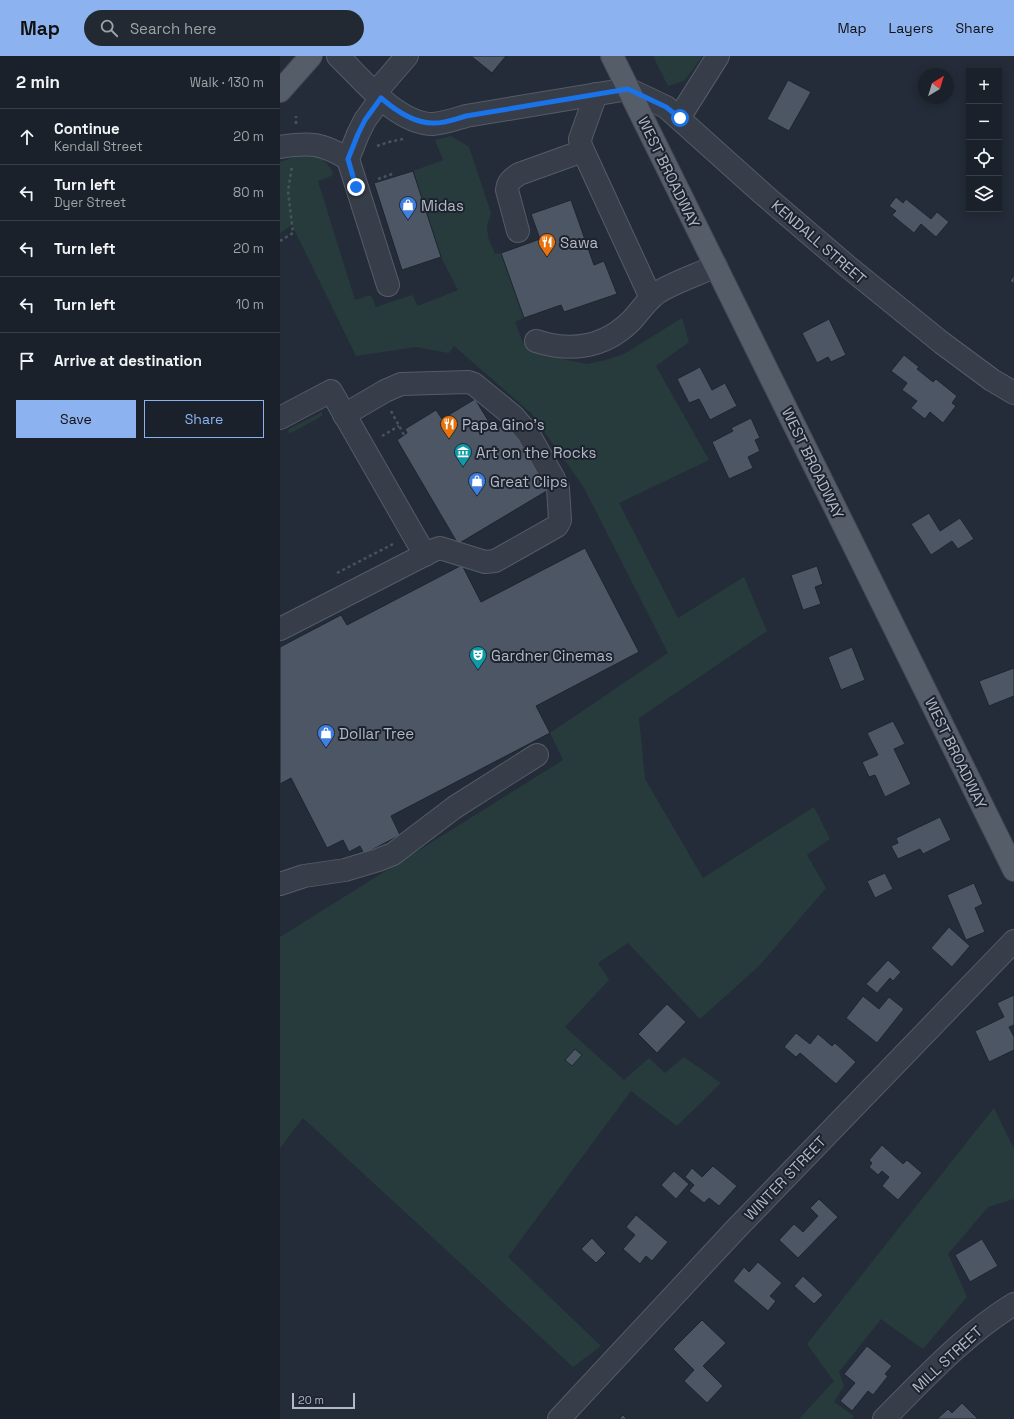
<!DOCTYPE html>
<html lang="en">
<head>
<meta charset="utf-8">
<style>
	body { margin:0; font-family:"Space Grotesk",sans-serif; background:#232932; color:#f1f3f6 }
	.controls { position:absolute; right:12px; top:12px; display:grid; overflow:hidden; border-radius:0px; box-shadow:0 2px 10px #0003 }
	.controls button { width:36px; height:36px; display:grid; place-items:center; padding:0; border:0; border-bottom:1px solid #383e47; background:#1a212a; color:#f1f3f6; font:20px sans-serif }
	.compass { position:absolute; left:638px; top:12px; width:36px; height:36px; border-radius:50%; background:#1a212a; box-shadow:0 2px 10px #0003; rotate:38deg }
	.scale { position:absolute; left:12px; bottom:10px; width:63px; box-sizing:border-box; padding-left:4px; border:2px solid #b2b9c5; border-top:0; font-size:11px; line-height:14px; white-space:nowrap; color:#b2b9c5; -webkit-text-stroke:3px #1c232e; paint-order:stroke }
	.stop { position:absolute; width:12px; height:12px; margin:-9px; border:3px solid #1a73e8; border-radius:50%; background:#fff }
	.stop.end { background:#1a73e8; border-color:#fff; box-shadow:0 1px 4px #0008 }
	.list { margin:0; padding:0; list-style:none }
	h2 { display:flex; justify-content:space-between; align-items:center; height:52px; margin:0; padding:0 16px; font-size:17px }
	h2 small { font-size:13px; font-weight:400; color:#9fa3a8 }
	.list li { display:grid; grid-template-columns:26px 1fr auto; gap:12px; align-items:center; box-sizing:border-box; height:56px; padding:0 16px; border-top:1px solid #383e47 }
	.list b { display:block; font-size:15px; white-space:nowrap }
	.list p { margin:0; font-size:13px; white-space:nowrap; color:#9fa3a8 }
	.list em { font-size:13px; font-style:normal; color:#9fa3a8 }
	.actions { display:flex; gap:8px; padding:12px 16px }
	.actions a { flex:1; padding:9px 0; border:1px solid #8cb2f0; border-radius:0px; text-align:center; font-size:14px; color:#8cb2f0 }
	.actions .main { background:#8cb2f0; color:#111 }
	.icon { flex:none; width:22px; height:22px; fill:none; stroke:currentColor; stroke-width:2; stroke-linecap:round; stroke-linejoin:round }
	.map { position:relative; flex:none; width:734px; height:1363px; overflow:hidden }
	header { display:flex; align-items:center; gap:24px; box-sizing:border-box; height:56px; padding:0 20px; background:#8cb2f0; color:#111 }
	header strong { font-size:19px }
	nav { display:flex; gap:22px; margin-inline-start:auto; font-size:14px }
	.search { width:280px; height:36px; background:#232932; display:flex; align-items:center; gap:10px; box-sizing:border-box; padding:0 14px; border-radius:22px; color:#9fa3a8; font-size:15px }
	main { display:flex }
	aside { flex:1; background:#1a212a }
	.map>svg:first-child { display:block }
	.green { fill:#283b3c }
	.building { fill:#4c5664; stroke:#1e2530 }
	.lines { fill:none; stroke-linecap:round; stroke-linejoin:round }
	.minor-casing { stroke:#555c67; stroke-width:24 }
	.major-casing { stroke:#404752; stroke-width:24 }
	.path { stroke:#455659; stroke-width:2.5; stroke-dasharray:3 3; stroke-linecap:butt }
	.minor { stroke:#373e49; stroke-width:22 }
	.major { stroke:#555d69; stroke-width:22 }
	.route { stroke:#1a73e8; stroke-width:5 }
	.labels { text-anchor:middle; dominant-baseline:central; stroke-width:4; stroke-linejoin:round; paint-order:stroke }
	.street-label { font-size:15px; fill:#b2b9c5; stroke:#1c232e }
	.poi-label { font-size:15px; fill:#b2b9c5; stroke:#1c232e; text-anchor:start }
</style>
</head>
<body>
<header>
<strong>Map</strong>
<div class="search"><svg class="icon" aria-label="search" viewBox="0 0 24 24"><circle cx="10" cy="10" r="6"/><path d="M15 15l6 6"/></svg>Search here</div>
<nav><a>Map</a><a>Layers</a><a>Share</a></nav>
</header>
<main>
<aside>
<h2>2 min<small>Walk · 130 m</small></h2>
<ul class="list">
<li><svg class="icon" aria-label="ahead" viewBox="0 0 24 24"><path d="M12 20V5M6 11l6-6 6 6"/></svg><div><b>Continue</b><p>Kendall Street</p></div><em>20 m</em></li>
<li><svg class="icon" aria-label="left" viewBox="0 0 24 24"><path d="M17 20v-9H6M10 6l-5 5 5 5"/></svg><div><b>Turn left</b><p>Dyer Street</p></div><em>80 m</em></li>
<li><svg class="icon" aria-label="left" viewBox="0 0 24 24"><path d="M17 20v-9H6M10 6l-5 5 5 5"/></svg><div><b>Turn left</b></div><em>20 m</em></li>
<li><svg class="icon" aria-label="left" viewBox="0 0 24 24"><path d="M17 20v-9H6M10 6l-5 5 5 5"/></svg><div><b>Turn left</b></div><em>10 m</em></li>
<li><svg class="icon" aria-label="arrive" viewBox="0 0 24 24"><path d="M6 21V4h12l-3 4 3 4H6"/></svg><div><b>Arrive at destination</b></div></li>
</ul>
<div class="actions"><a class="main">Save</a><a>Share</a></div>
</aside>
<div class="map">
<svg width="734" height="1363" viewBox="0 0 734 1363">
	<rect width="100%" height="100%" fill="#232c38"/>
	<g class="green">
		<polygon points="373,0 423,0 404,25 388,30"/>
		<path d="M171,80L189,91L211,157L207,170L208,181L215,198L221,197L244,262L235,266L243,287L259,298L307,308L326,304L344,298L402,262L409,286L376,310L429,404L339,447L398,562L464,521L487,575L359,662L365,723L423,822L534,751L550,783L527,799L546,832L479,910L420,963L348,887L318,907L329,924L285,971L344,1024L369,1002L385,1017L404,1001L441,1027L397,1070L351,1035L228,1201L321,1290L293,1311L23,1062L0,1092V881L283,704L270,677L388,597L303,430L251,357L174,290L169,297L136,291L76,300L12,169L0,177V106C7,104 21,98 29,98C40,99 49,108 53,117L51,120L38,125L75,244L91,239L96,251L132,239L138,250L178,234L161,201L133,115L163,104L155,84Z"/>
		<polygon points="42,356 42,360 11,377 8,376 9,373"/>
		<polygon points="714,1052 734,1093 734,1143 708,1151 668,1198 687,1241 643,1293 601,1263 559,1316 564,1330 554,1346 574,1360 571,1363 519,1363 554,1325 527,1288"/>
	</g>
	<g class="building">
		<polygon points="191,0 226,0 212,17"/>
		<polygon points="508,24 531,36 509,75 487,63"/>
		<polygon points="133,115 161,201 122,214 94,127"/>
		<polygon points="616,141 623,147 626,143 651,163 657,156 669,166 656,181 641,168 634,177 612,159 616,155 609,150"/>
		<polygon points="291,144 314,209 324,205 337,238 284,256 281,249 244,262 221,197 260,183 251,158"/>
		<polygon points="734,219 734,228 730,225"/>
		<polygon points="549,263 566,299 551,306 548,301 537,307 522,277"/>
		<polygon points="624,299 639,311 637,313 653,326 656,323 677,340 672,347 676,350 663,367 650,356 645,363 631,352 637,345 622,334 627,327 611,315"/>
		<polygon points="420,311 432,334 445,327 457,350 430,364 419,343 409,347 397,323"/>
		<polygon points="195,343 214,374 230,365 270,433 178,488 117,384 127,377 125,373 156,354 162,363"/>
		<polygon points="471,362 480,382 475,384 480,395 468,401 473,412 449,423 432,386 453,375 451,372"/>
		<polygon points="649,457 660,475 680,462 694,483 678,493 672,485 651,499 631,468"/>
		<polygon points="305,492 359,596 256,650 270,677 111,760 120,779 84,798 80,790 69,796 63,784 47,792 11,722 0,728 0,591 61,559 67,569 182,509 201,546"/>
		<polygon points="537,510 543,528 535,531 541,548 523,554 511,519"/>
		<polygon points="572,591 585,624 561,634 548,601"/>
		<polygon points="734,612 734,640 709,650 699,625"/>
		<polygon points="613,665 625,688 614,693 631,728 605,741 595,719 589,721 582,706 598,699 587,677"/>
		<polygon points="660,761 671,784 643,798 640,793 618,803 611,790 618,787 616,782"/>
		<polygon points="605,817 613,833 595,842 587,825"/>
		<polygon points="694,827 703,848 695,852 705,876 686,884 667,839"/>
		<polygon points="669,871 690,890 672,911 651,892"/>
		<polygon points="608,904 621,916 613,925 610,922 597,937 586,928"/>
		<polygon points="734,939 734,969 729,971 734,981 734,994 709,1006 695,975 724,961 717,947"/>
		<polygon points="583,940 599,953 609,941 624,953 597,987 566,962"/>
		<polygon points="387,948 406,966 377,997 358,978"/>
		<polygon points="516,977 530,988 538,978 552,990 555,987 576,1006 556,1028 520,997 516,1001 504,991"/>
		<polygon points="295,993 302,999 292,1010 285,1004"/>
		<polygon points="602,1089 623,1108 627,1104 642,1117 618,1144 602,1130 609,1121 602,1115 598,1119 589,1111 592,1107 589,1104"/>
		<polygon points="433,1110 457,1130 439,1150 429,1142 424,1147 409,1135 414,1129 405,1121 412,1112 422,1121"/>
		<polygon points="394,1115 409,1128 396,1143 381,1129"/>
		<polygon points="539,1143 558,1161 518,1202 499,1184 514,1168 523,1176 538,1160 530,1152"/>
		<polygon points="356,1159 388,1186 372,1205 366,1200 360,1208 343,1193 355,1179 346,1171"/>
		<polygon points="312,1182 326,1197 316,1207 301,1193"/>
		<polygon points="702,1183 718,1210 690,1226 675,1199"/>
		<polygon points="478,1206 502,1227 490,1240 496,1245 488,1255 453,1225 464,1211 469,1216"/>
		<polygon points="523,1220 543,1239 534,1248 514,1230"/>
		<polygon points="422,1264 446,1287 423,1310 443,1330 427,1347 404,1325 414,1314 393,1293"/>
		<polygon points="587,1290 612,1310 605,1318 608,1320 593,1339 588,1335 572,1355 560,1345 575,1327 564,1318"/>
		<polygon points="682,1347 698,1363 657,1363 668,1353 672,1357"/>
		<polygon points="343,1359 347,1363 339,1363"/>
	</g>
	<g class="lines">
		<defs>
			<g id="minor">
				<path d="M58,0C82,23 117,68 153,68C165,67 176,63 186,60L348,33L386,51L483,138L567,210L662,287L712,324L734,337"/>
				<polyline points="95,37 127,0"/>
				<polyline points="316,38 300,83 301,90 371,242"/>
				<polyline points="101,42 85,64 78,78 68,103 108,229"/>
				<polyline points="399,62 438,0"/>
				<path d="M0,91C30,86 42,87 68,103"/>
				<path d="M238,175L227,134C228,125 232,123 239,118L303,95"/>
				<path d="M256,285C290,296 323,292 350,266C359,257 366,245 377,237C392,227 419,218 436,210"/>
				<polyline points="0,362 51,335 145,499"/>
				<polyline points="0,573 154,494 160,492 205,506 215,505 277,470 280,464 278,432 274,423 248,377 233,360 194,328 188,326 121,328 105,335 64,359"/>
				<polyline points="0,828 24,820 65,814 98,804 113,798 175,751 257,699"/>
				<polyline points="279,1363 455,1174 734,885"/>
				<path d="M604,1363C645,1322 685,1278 734,1248"/>
			</g>
			<g id="major">
				<polyline points="332,0 734,814"/>
				<polyline points="0,35 31,0"/>
			</g>
		</defs>
		<use href="#minor" class="minor-casing"/>
		<use href="#major" class="major-casing"/>
		<g class="path">
			<polyline points="16,68 16,60"/>
			<polyline points="97,90 109,86 123,83"/>
			<polyline points="98,123 112,118"/>
			<polyline points="0,185 13,177 8,135 12,110"/>
			<polyline points="111,355 124,379"/>
			<polyline points="102,380 119,370"/>
			<polyline points="57,517 115,487"/>
		</g>
		<use href="#minor" class="minor"/>
		<use href="#major" class="major"/>
	</g>
	<g class="lines">
		<path class="route" d="M76,131L68,103L78,78L85,64L101,42C115,54 133,67 152,67C163,68 175,63 186,60L348,33L386,51L400,62"/>
	</g>
	<defs>
		<symbol id="shop-pin" viewBox="-11 -11 22 30"><path d="M0 17L-7.5 6A9.5 9.5 0 1 1 7.5 6Z" fill="#3f7fe0" stroke="#1c232e"/><path d="M-5-2.5h2.3a2.7 3.5 0 0 1 5.4 0H5L5.5 6h-11ZM-1.5-2.5h3a1.5 2.3 0 0 0-3 0Z" fill="#fff"/></symbol>
		<symbol id="restaurant-pin" viewBox="-11 -11 22 30"><path d="M0 17L-7.5 6A9.5 9.5 0 1 1 7.5 6Z" fill="#e8710a" stroke="#1c232e"/><path d="M-5-6h1v4h1v-4h1v4h1v-4h1v5L-1.5 .5V6h-2V.5L-5-1ZM5-6V6H3V1.5H1.5Q1.5-4 5-6Z" fill="#fff"/></symbol>
		<symbol id="museum-pin" viewBox="-11 -11 22 30"><path d="M0 17L-7.5 6A9.5 9.5 0 1 1 7.5 6Z" fill="#0f9aa8" stroke="#1c232e"/><path d="M0-6L6-3V-2H-6V-3ZM-5-1h2V3h-2ZM-1-1h2V3h-2ZM3-1h2V3H3ZM-6 4H6V6H-6Z" fill="#fff"/></symbol>
		<symbol id="theatre-pin" viewBox="-11 -11 22 30"><path d="M0 17L-7.5 6A9.5 9.5 0 1 1 7.5 6Z" fill="#0f9aa8" stroke="#1c232e"/><path d="M-5-5.5Q0-4 5-5.5V0Q5 5 0 6Q-5 5-5 0ZM-3.3-2.5H-1v1.5H-3.3ZM1-2.5H3.3v1.5H1ZM-2.8 1Q0 5.5 2.8 1Z" fill="#fff"/></symbol>
	</defs>
	<g fill-rule="evenodd">
		<use href="#shop-pin" x="118" y="139" width="20" height="27"/>
		<use href="#restaurant-pin" x="257" y="176" width="20" height="27"/>
		<use href="#restaurant-pin" x="159" y="358" width="20" height="27"/>
		<use href="#museum-pin" x="173" y="386" width="20" height="27"/>
		<use href="#shop-pin" x="187" y="415" width="20" height="27"/>
		<use href="#theatre-pin" x="188" y="589" width="20" height="27"/>
		<use href="#shop-pin" x="36" y="667" width="20" height="27"/>
	</g>
	<g class="labels">
		<g class="street-label">
			<text transform="translate(389 116) rotate(64)">WEST BROADWAY</text>
			<text transform="translate(539 186) rotate(41)">KENDALL STREET</text>
			<text transform="translate(533 407) rotate(64)">WEST BROADWAY</text>
			<text transform="translate(676 697) rotate(64)">WEST BROADWAY</text>
			<text transform="translate(505 1122) rotate(-46)">WINTER STREET</text>
			<text transform="translate(667 1303) rotate(-43)">MILL STREET</text>
		</g>
		<g class="poi-label">
			<text x="141" y="149">Midas</text>
			<text x="280" y="186">Sawa</text>
			<text x="182" y="368">Papa Gino's</text>
			<text x="196" y="396">Art on the Rocks</text>
			<text x="210" y="425">Great Clips</text>
			<text x="211" y="599">Gardner Cinemas</text>
			<text x="59" y="677">Dollar Tree</text>
		</g>
	</g>
</svg>
<div class="controls">
<button>+</button>
<button>−</button>
<button><svg class="icon" aria-label="locate" viewBox="0 0 24 24"><circle cx="12" cy="12" r="6"/><path d="M12 2v4M12 18v4M2 12h4M18 12h4"/></svg></button>
<button><svg class="icon" aria-label="layers" viewBox="0 0 24 24"><path d="M12 4l9 5-9 5-9-5zM3 14l9 5 9-5"/></svg></button>
</div>
<svg class="compass" viewBox="-18 -18 36 36"><path d="M0-13l5 13h-10z" fill="#e53935"/><path d="M0 13l5-13h-10z" fill="#9fa3a8"/></svg>
<div class="scale">20 m</div>
<div class="stop" style="left:400px;top:62px"></div>
<div class="stop end" style="left:76px;top:131px"></div>
</div>
</main>
</body>
</html>
